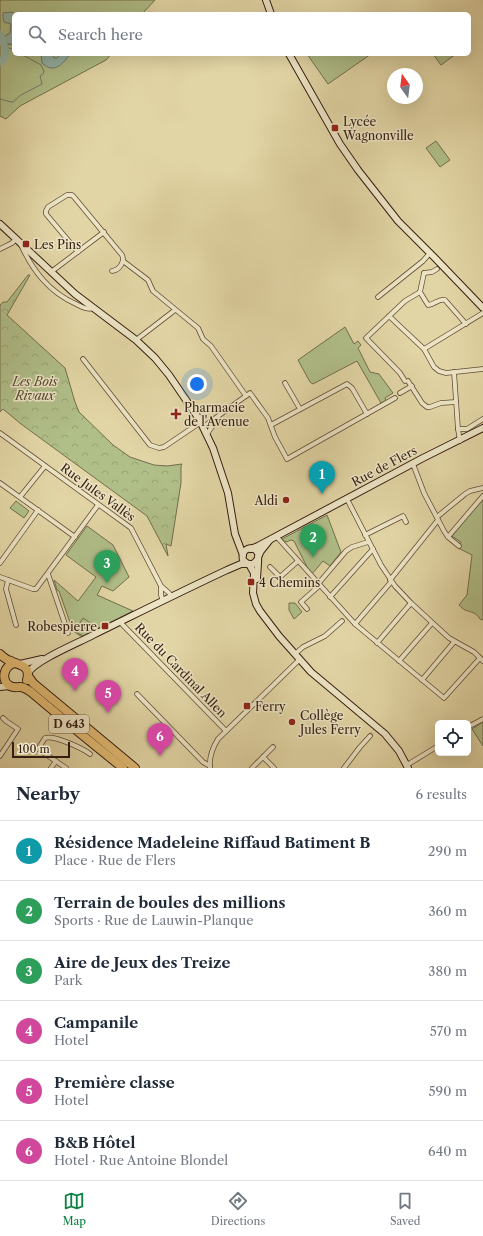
<!DOCTYPE html>
<html lang="en">
<head>
<meta charset="utf-8">
<style>
	body { margin:0; font-family:"Libre Caslon Text",serif; background:#f6f6f7; color:#1f2937 }
	.controls { position:absolute; right:12px; bottom:12px; display:grid; overflow:hidden; border-radius:6px; box-shadow:0 4px 16px #0002 }
	.controls button { width:36px; height:36px; display:grid; place-items:center; padding:0; border:0; border-bottom:1px solid #e0e1e3; background:#fff; color:#1f2937; font:20px sans-serif }
	.compass { position:absolute; left:387px; top:68px; width:36px; height:36px; border-radius:50%; background:#fff; box-shadow:0 4px 16px #0002; rotate:346deg }
	.scale { position:absolute; left:12px; bottom:10px; width:58px; box-sizing:border-box; padding-left:4px; border:2px solid #351e12; border-top:0; font-size:11px; line-height:14px; white-space:nowrap; color:#351e12; -webkit-text-stroke:3px #ece4c4; paint-order:stroke }
	.you { position:absolute; left:197px; top:384px; width:14px; height:14px; margin:-10px; border:3px solid #fff; border-radius:50%; background:#1a73e8; box-shadow:0 0 0 6px #1a73e833 }
	.badge { display:grid; place-items:center; width:26px; height:26px; border-radius:50%; background:#0b8043; color:#fff; font-size:13px; font-weight:700 }
	.pin { position:absolute; translate:-50% -33px; filter:drop-shadow(0 1px 2px #0008) }
	.pin::after { content:''; position:absolute; top:21px; width:14px; height:12px; background:inherit; clip-path:polygon(0 0,100% 0,50% 100%) }
	.list { margin:0; padding:0; list-style:none }
	h2 { display:flex; justify-content:space-between; align-items:center; height:52px; margin:0; padding:0 16px; font-size:17px }
	h2 small { font-size:13px; font-weight:400; color:#747a83 }
	.list li { display:grid; grid-template-columns:26px 1fr auto; gap:12px; align-items:center; box-sizing:border-box; height:60px; padding:0 16px; border-top:1px solid #e0e1e3 }
	.list b { display:block; font-size:15px; white-space:nowrap }
	.list p { margin:0; font-size:13px; white-space:nowrap; color:#747a83 }
	.list em { font-size:13px; font-style:normal; color:#747a83 }
	.icon { flex:none; width:22px; height:22px; fill:none; stroke:currentColor; stroke-width:2; stroke-linecap:round; stroke-linejoin:round }
	.map { position:relative; flex:none; width:483px; height:768px; overflow:hidden }
	.search { position:absolute; background:#fff; box-shadow:0 4px 16px #0002; left:12px; right:12px; top:12px; height:44px; display:flex; align-items:center; gap:10px; box-sizing:border-box; padding:0 14px; border-radius:6px; color:#747a83; font-size:15px }
	.sheet { height:412px; background:#fff }
	nav { display:flex; justify-content:space-around; align-items:center; box-sizing:border-box; height:56px; border-top:1px solid #e0e1e3; background:#fff; font-size:11px; color:#747a83 }
	nav a { display:grid; justify-items:center; gap:2px }
	nav .on { color:#0b8043 }
	.map>svg:first-child { display:block }
	.green { fill:#b0be88; stroke:#726e4d }
	.forest { fill:url(#forest-crowns); stroke:#726e4d }
	.cemetery { fill:url(#cemetery-stones); stroke:#726e4d }
	.water { fill:#95b8ac; stroke:#6f7a6e }
	.lines { fill:none; stroke-linecap:round; stroke-linejoin:round }
	.stream { stroke:#6f7a6e; stroke-width:1 }
	.river { stroke:#95b8ac; stroke-width:7 }
	.street-tunnel { stroke:#bfb088; stroke-width:4; stroke-dasharray:4 2; stroke-linecap:butt }
	.street-casing { stroke:#604c37; stroke-width:5.5 }
	.secondary-casing { stroke:#351e12; stroke-width:8 }
	.highway-casing { stroke:#351e12; stroke-width:10 }
	.street { stroke:#ece4c4; stroke-width:4 }
	.secondary { stroke:#ece4c4; stroke-width:6 }
	.highway { stroke:#e1ba72; stroke-width:8 }
	.poi-dot { fill:#8f2418; stroke:#ece4c4; stroke-width:1.5 }
	.labels { text-anchor:middle; dominant-baseline:central; stroke-width:3; stroke-linejoin:round; paint-order:stroke }
	.shield { fill:#ece4c4; stroke:#6c5947; stroke-width:1 }
	.shield-label { font-size:11px; font-weight:bold; fill:#351e12 }
	.poi-label { font-size:12px; fill:#351e12; stroke:#ece4c4; text-anchor:start }
	.park-label { font-size:12px; font-style:italic; fill:#544630; stroke:#ece4c4 }
	.street-label { font-size:12px; fill:#351e12; stroke:#ece4c4 }
</style>
</head>
<body>
<div class="map">
<svg width="483" height="768" viewBox="0 0 483 768">
	<defs>
		<pattern id="forest-crowns" width="20" height="18" patternUnits="userSpaceOnUse"><rect width="20" height="18" fill="#b0be88"/><path d="M2 6a3 3 0 1 1 6 0M12 15a3 3 0 1 1 6 0" fill="none" stroke="#98a374"/></pattern>
		<pattern id="cemetery-stones" width="16" height="16" patternUnits="userSpaceOnUse"><rect width="16" height="16" fill="#b0be88"/><path d="M2 7V4a2 2 0 0 1 4 0v3zM10 15v-3a2 2 0 0 1 4 0v3z" fill="#98a374"/></pattern>
	</defs>
	<rect width="100%" height="100%" fill="#e2d5a5"/>
	<filter id="stains"><feTurbulence type="fractalNoise" baseFrequency=".005" numOctaves="4"/><feColorMatrix values="0 0 0 0 .2 0 0 0 0 .09 0 0 0 0 .02 0 0 0 .5 -.17"/></filter>
	<radialGradient id="worn" r=".72"><stop offset=".6" stop-color="#630" stop-opacity="0"/><stop offset="1" stop-color="#630" stop-opacity=".3"/></radialGradient>
	<g class="green">
		<polygon points="0,0 155,0 142,14 14,14 14,54 111,54 106,60 20,106 6,119 0,116"/>
		<polygon points="307,54 371,54 328,84"/>
		<polygon points="433,54 456,54 441,65"/>
		<polygon points="436,141 450,160 440,167 426,148"/>
		<polygon points="345,327 354,344 358,341 361,345 358,348 370,372 379,374 393,393 385,398 386,401 381,403 357,361 313,384 310,382 298,360"/>
		<path d="M483,498V620L480,619C475,611 472,613 465,610C463,609 461,607 459,605L467,595L472,555L458,548L461,542L452,536Z"/>
		<polygon points="16,501 29,511 24,518 10,508"/>
		<polygon points="327,515 341,552 330,566 323,561 312,574 307,567 294,541 291,540 286,542 282,539"/>
		<polygon points="87,526 113,545 129,577 113,591 102,586 97,595 133,611 82,637 73,631 59,591 57,590 54,580 78,601 96,577 66,555"/>
		<polygon points="289,603 295,603 302,612 294,619 289,610"/>
		<polygon points="483,722 483,746 472,729"/>
	</g>
	<polygon class="forest" points="28,275 30,275 7,315 65,368 75,402 79,412 113,445 130,457 154,465 167,466 182,464 181,466 181,483 171,546 166,544 168,556 147,516 21,424 3,409 0,412 0,305 3,302 7,302"/>
	<polygon class="cemetery" points="83,618 98,628 83,636 71,629 73,627 76,629"/>
	<g class="water">
		<polygon points="11,12 16,14 14,14 14,46 10,44 3,44 2,40 5,36 10,33 11,24 4,22 3,18 3,13"/>
		<path d="M41,54H53L54,58H57L61,54H70C62,65 54,74 42,63Z"/>
	</g>
	<g class="lines">
		<g class="stream">
			<polyline points="11,44 4,46 14,50"/>
			<polyline points="0,99 11,102 13,102 21,95 42,84 40,76 43,74 44,71 41,65 21,54"/>
		</g>
		<path class="river" d="M0,34C3,43 11,56 0,62"/>
		<polyline class="street-tunnel" points="370,736 374,731"/>
		<defs>
			<g id="street">
				<path d="M21,245C33,271 49,292 76,304C82,307 87,310 94,308"/>
				<polyline points="0,249 12,243 16,239"/>
				<path d="M78,252L46,214V211L48,207L67,195H72L74,197L122,255C125,261 120,270 112,271"/>
				<polyline points="123,261 148,280 153,291 198,328 203,339 211,346 246,396"/>
				<polyline points="51,272 104,232"/>
				<polyline points="424,273 432,272 437,269"/>
				<path d="M420,292L428,305C434,305 439,298 445,300L466,324"/>
				<polyline points="420,292 424,273"/>
				<polyline points="378,297 423,261 430,253"/>
				<polyline points="389,316 424,349 434,367 439,371 446,373 483,369"/>
				<polyline points="136,340 175,310"/>
				<polyline points="424,349 483,313"/>
				<polyline points="83,359 150,445 159,448 164,447 201,422"/>
				<polyline points="454,372 458,429 460,441"/>
				<polyline points="405,381 400,373 366,338 405,301 420,292"/>
				<polyline points="408,381 422,403 427,407 430,407 441,403 456,402"/>
				<polyline points="285,383 300,409"/>
				<polyline points="400,393 412,386"/>
				<polyline points="271,425 347,384 352,388 367,414"/>
				<polyline points="203,427 250,393 268,418 275,437 287,459 395,398"/>
				<polyline points="458,429 467,429 483,419"/>
				<polyline points="0,433 131,528 161,586 169,593 172,597"/>
				<polyline points="207,434 218,418"/>
				<polyline points="413,464 424,493 444,531 448,537 459,546"/>
				<polyline points="0,483 75,537"/>
				<polyline points="20,497 45,466"/>
				<polyline points="347,499 381,565 395,586 411,603 449,638 474,652 483,661"/>
				<polyline points="437,517 465,494 470,491 483,488"/>
				<polyline points="365,535 403,516 406,522"/>
				<polyline points="276,536 355,624 444,698 480,658"/>
				<polyline points="448,537 483,496"/>
				<polyline points="0,563 38,510"/>
				<polyline points="270,567 280,577 298,561"/>
				<polyline points="48,574 68,633"/>
				<polyline points="0,577 33,589 36,589 98,505"/>
				<polyline points="8,580 6,589 16,625"/>
				<polyline points="390,580 438,520"/>
				<polyline points="318,584 346,551 352,547 368,542"/>
				<polyline points="161,587 161,595 163,601"/>
				<polyline points="330,597 373,549"/>
				<polyline points="307,609 301,602 320,585"/>
				<polyline points="120,622 226,731"/>
				<polyline points="355,624 391,582"/>
				<polyline points="377,643 411,603"/>
				<polyline points="295,654 303,647 325,636 342,621"/>
				<polyline points="399,661 432,623"/>
				<polyline points="422,680 454,642"/>
				<polyline points="137,694 203,762 210,766"/>
				<polyline points="468,727 483,719"/>
				<polyline points="0,756 18,729 6,721 3,718"/>
				<polyline points="263,757 274,768"/>
				<polyline points="407,765 438,746"/>
				<polyline points="51,768 56,761"/>
				<path d="M66,768L38,749L45,738C54,735 82,748 90,754"/>
				<path d="M210,768C209,758 213,747 218,739L299,660"/>
				<polyline points="252,768 273,747"/>
				<polyline points="344,768 360,747 370,736"/>
			</g>
			<g id="secondary">
				<polyline points="266,0 271,14"/>
				<polyline points="289,54 340,144 358,170 398,221 434,257 483,308"/>
				<polyline points="0,224 75,294 136,340 155,358 169,375 199,419 213,448 228,493 235,534 243,555"/>
				<polyline points="251,549 258,546 423,458 483,428"/>
				<polyline points="258,557 261,551 269,541"/>
				<polyline points="249,564 254,573 253,593 256,604 260,611 279,636 311,672 385,734 399,751 408,768"/>
				<path d="M257,579C257,575 259,556 258,553C253,544 240,549 243,560L248,564H253L258,559"/>
				<polyline points="20,664 42,659"/>
				<path d="M28,673C36,660 78,643 93,635C138,613 182,591 227,570L241,564H246"/>
				<polyline points="0,687 9,686"/>
			</g>
			<g id="highway">
				<path d="M0,654C3,657 7,660 11,661C20,666 31,665 27,680"/>
				<path d="M15,663C4,665 0,680 10,686C14,688 16,687 20,687C24,687 28,690 31,692L81,734L123,768"/>
				<polyline points="28,676 33,683 135,768"/>
			</g>
		</defs>
		<use href="#street" class="street-casing"/>
		<use href="#secondary" class="secondary-casing"/>
		<use href="#highway" class="highway-casing"/>
		<use href="#street" class="street"/>
		<use href="#secondary" class="secondary"/>
		<use href="#highway" class="highway"/>
	</g>
	<g class="poi-dot">
		<rect x="331" y="124" width="8" height="8" rx="2"/>
		<rect x="22" y="240" width="8" height="8" rx="2"/>
		<path d="M174 408h4v4h4v4h-4v4h-4v-4h-4v-4h4z"/>
		<circle cx="286" cy="500" r="4"/>
		<rect x="247" y="578" width="8" height="8" rx="2"/>
		<rect x="101" y="622" width="8" height="8" rx="2"/>
		<rect x="243" y="702" width="8" height="8" rx="2"/>
		<circle cx="292" cy="722" r="4"/>
	</g>
	<g class="labels">
		<rect class="shield" x="49" y="715" width="40" height="18" rx="3"/>
		<g class="shield-label">
			<text x="69" y="724">D 643</text>
		</g>
		<g class="poi-label">
			<text x="343" y="121">Lycée<tspan x="343" dy="14">Wagnonville</tspan></text>
			<text x="34" y="244">Les Pins</text>
			<text x="184" y="407">Pharmacie<tspan x="184" dy="14">de l'Avenue</tspan></text>
			<text x="278" y="500" text-anchor="end">Aldi</text>
			<text x="259" y="582">4 Chemins</text>
			<text x="97" y="626" text-anchor="end">Robespierre</text>
			<text x="255" y="706">Ferry</text>
			<text x="300" y="715">Collège<tspan x="300" dy="14">Jules Ferry</tspan></text>
		</g>
		<g class="park-label">
			<text x="35" y="381">Les Bois<tspan x="35" dy="14">Rivaux</tspan></text>
		</g>
		<g class="street-label">
			<text transform="translate(384 466) rotate(-28)">Rue de Flers</text>
			<text transform="translate(98 492) rotate(36)">Rue Jules Vallès</text>
			<text transform="translate(181 670) rotate(46)">Rue du Cardinal Allen</text>
		</g>
	</g>
	<rect width="100%" height="100%" filter="url(#stains)"/>
	<rect width="100%" height="100%" fill="url(#worn)"/>
</svg>
<div class="controls">
<button><svg class="icon" aria-label="locate" viewBox="0 0 24 24"><circle cx="12" cy="12" r="6"/><path d="M12 2v4M12 18v4M2 12h4M18 12h4"/></svg></button>
</div>
<svg class="compass" viewBox="-18 -18 36 36"><path d="M0-13l5 13h-10z" fill="#e53935"/><path d="M0 13l5-13h-10z" fill="#747a83"/></svg>
<div class="scale">100 m</div>
<div class="you"></div>
<div class="pin badge" style="left:322px;top:494px;background:#0f9aa8">1</div>
<div class="pin badge" style="left:313px;top:557px;background:#2e9e5b">2</div>
<div class="pin badge" style="left:107px;top:583px;background:#2e9e5b">3</div>
<div class="pin badge" style="left:75px;top:691px;background:#d1479c">4</div>
<div class="pin badge" style="left:108px;top:713px;background:#d1479c">5</div>
<div class="pin badge" style="left:160px;top:756px;background:#d1479c">6</div>
<div class="search"><svg class="icon" aria-label="search" viewBox="0 0 24 24"><circle cx="10" cy="10" r="6"/><path d="M15 15l6 6"/></svg>Search here</div>
</div>
<section class="sheet">
<h2>Nearby<small>6 results</small></h2>
<ul class="list">
<li><span class="badge" style="background:#0f9aa8">1</span><div><b>Résidence Madeleine Riffaud Batiment B</b><p>Place · Rue de Flers</p></div><em>290 m</em></li>
<li><span class="badge" style="background:#2e9e5b">2</span><div><b>Terrain de boules des millions</b><p>Sports · Rue de Lauwin-Planque</p></div><em>360 m</em></li>
<li><span class="badge" style="background:#2e9e5b">3</span><div><b>Aire de Jeux des Treize</b><p>Park</p></div><em>380 m</em></li>
<li><span class="badge" style="background:#d1479c">4</span><div><b>Campanile</b><p>Hotel</p></div><em>570 m</em></li>
<li><span class="badge" style="background:#d1479c">5</span><div><b>Première classe</b><p>Hotel</p></div><em>590 m</em></li>
<li><span class="badge" style="background:#d1479c">6</span><div><b>B&amp;B Hôtel</b><p>Hotel · Rue Antoine Blondel</p></div><em>640 m</em></li>
</ul>
</section>
<nav>
<a class="on"><svg class="icon" aria-label="map" viewBox="0 0 24 24"><path d="M3 6l6-2 6 2 6-2v14l-6 2-6-2-6 2zM9 4v14M15 6v14"/></svg>Map</a>
<a><svg class="icon" aria-label="directions" viewBox="0 0 24 24"><path d="M12 3l9 9-9 9-9-9zM9 14v-3h6M13 9l2 2-2 2"/></svg>Directions</a>
<a><svg class="icon" aria-label="saved" viewBox="0 0 24 24"><path d="M7 4h10v16l-5-4-5 4z"/></svg>Saved</a>
</nav>
</body>
</html>
